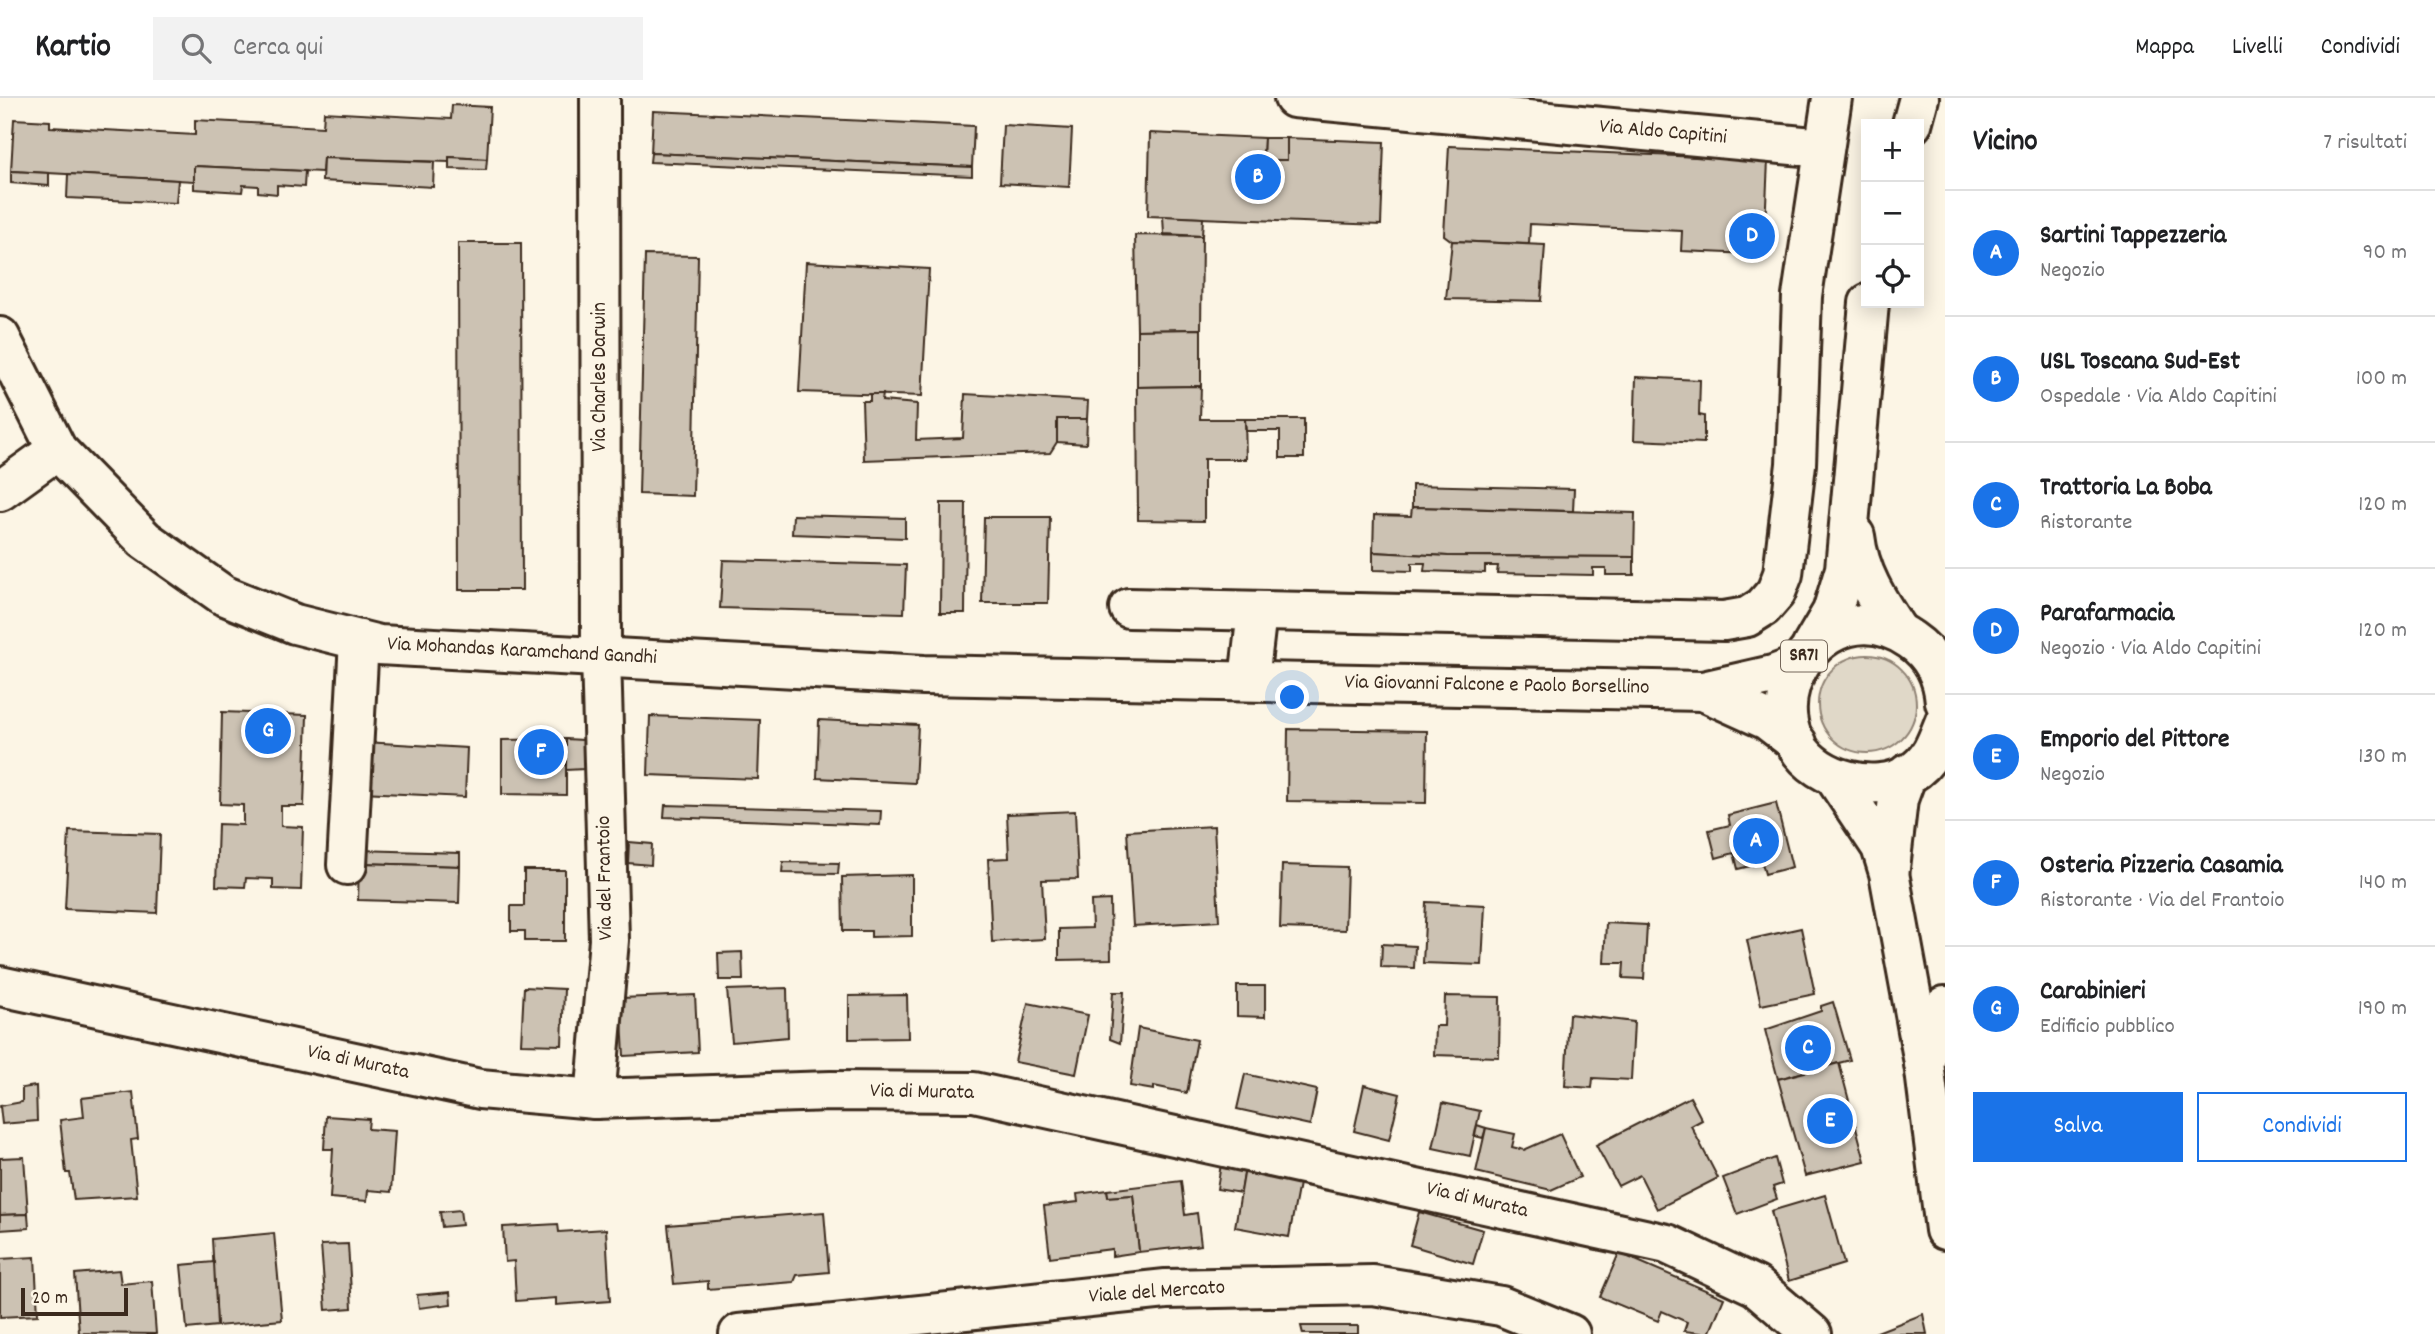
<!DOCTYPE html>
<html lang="it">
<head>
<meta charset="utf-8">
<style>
	body { margin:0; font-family:Dekko,sans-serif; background:#f2f2f2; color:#202124 }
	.controls { position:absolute; right:21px; top:21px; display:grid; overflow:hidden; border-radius:0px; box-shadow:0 4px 18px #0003 }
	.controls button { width:63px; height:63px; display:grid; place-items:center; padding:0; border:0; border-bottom:2px solid #e0e0e0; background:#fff; color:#202124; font:35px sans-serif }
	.scale { position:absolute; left:21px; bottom:18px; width:107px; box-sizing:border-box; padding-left:7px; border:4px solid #3b2a1e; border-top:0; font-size:19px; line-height:24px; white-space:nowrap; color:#3b2a1e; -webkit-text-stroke:5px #fcf5e5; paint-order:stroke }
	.you { position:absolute; left:1293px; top:600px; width:24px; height:24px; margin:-18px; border:5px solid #fff; border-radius:50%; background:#1a73e8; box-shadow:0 0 0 10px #1a73e833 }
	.badge { display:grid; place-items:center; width:46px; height:46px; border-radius:50%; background:#1a73e8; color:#fff; font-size:23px; font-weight:700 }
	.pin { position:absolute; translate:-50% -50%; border:4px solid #fff; box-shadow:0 2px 7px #0006 }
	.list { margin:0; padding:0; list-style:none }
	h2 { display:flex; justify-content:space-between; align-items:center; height:91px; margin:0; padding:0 28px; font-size:30px }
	h2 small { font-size:23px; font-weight:400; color:#757577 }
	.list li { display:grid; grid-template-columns:46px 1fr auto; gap:21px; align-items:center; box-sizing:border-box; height:126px; padding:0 28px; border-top:2px solid #e0e0e0 }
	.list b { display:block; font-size:26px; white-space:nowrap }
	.list p { margin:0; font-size:23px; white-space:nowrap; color:#757577 }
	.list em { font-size:23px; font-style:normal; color:#757577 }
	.actions { display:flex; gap:14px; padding:21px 28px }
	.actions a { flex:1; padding:16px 0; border:2px solid #1a73e8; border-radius:0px; text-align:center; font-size:24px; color:#1a73e8 }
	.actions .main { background:#1a73e8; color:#fff }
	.icon { flex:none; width:38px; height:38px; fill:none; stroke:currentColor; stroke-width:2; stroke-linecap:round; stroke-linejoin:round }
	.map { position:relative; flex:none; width:1945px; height:1236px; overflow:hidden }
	header { display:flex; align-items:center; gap:42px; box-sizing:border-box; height:98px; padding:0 35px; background:#fff; border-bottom:2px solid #e0e0e0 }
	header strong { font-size:33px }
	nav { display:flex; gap:38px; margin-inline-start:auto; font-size:24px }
	.search { width:490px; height:63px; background:#f2f2f2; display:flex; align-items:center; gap:18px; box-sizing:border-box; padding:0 24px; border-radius:0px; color:#757577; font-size:26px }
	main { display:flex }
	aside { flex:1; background:#fff }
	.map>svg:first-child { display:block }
	.green { fill:#e0d8c8; stroke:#8e8173; stroke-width:2 }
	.building { fill:#ccc2b3; stroke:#3b2a1e; stroke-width:2 }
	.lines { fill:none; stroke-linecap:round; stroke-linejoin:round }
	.minor-casing { stroke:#3b2a1e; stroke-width:44 }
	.major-casing { stroke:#3b2a1e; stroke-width:44 }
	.minor { stroke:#fcf5e5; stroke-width:38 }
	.major { stroke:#fcf5e5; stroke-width:38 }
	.labels { text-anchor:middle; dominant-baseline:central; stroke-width:7; stroke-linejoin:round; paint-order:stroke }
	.shield { fill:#fcf5e5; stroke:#75675a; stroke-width:2 }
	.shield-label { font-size:19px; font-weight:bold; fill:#3b2a1e }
	.street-label { font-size:21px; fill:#3b2a1e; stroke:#fcf5e5 }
</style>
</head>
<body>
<header>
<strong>Kartio</strong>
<div class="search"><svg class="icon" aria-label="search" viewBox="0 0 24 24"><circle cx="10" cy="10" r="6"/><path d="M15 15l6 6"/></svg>Cerca qui</div>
<nav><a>Mappa</a><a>Livelli</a><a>Condividi</a></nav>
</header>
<main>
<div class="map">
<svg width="1945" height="1236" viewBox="0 0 1945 1236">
	<rect width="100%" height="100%" fill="#fcf5e5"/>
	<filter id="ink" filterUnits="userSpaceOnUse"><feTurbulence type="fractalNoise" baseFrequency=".0143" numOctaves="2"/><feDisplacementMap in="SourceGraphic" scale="14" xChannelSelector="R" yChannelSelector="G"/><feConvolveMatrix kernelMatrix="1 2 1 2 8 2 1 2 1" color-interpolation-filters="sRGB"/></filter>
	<g filter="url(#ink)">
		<circle class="green" cx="1867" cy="606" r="49"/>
		<g class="building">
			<polygon points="452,7 490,9 487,61 449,59 449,64 323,60 322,74 194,68 194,83 11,73 14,21 50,23 50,29 195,37 195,22 323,29 324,14 451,21"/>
			<polygon points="653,13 974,28 972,69 651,55"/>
			<polygon points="1003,27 1072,31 1069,89 1000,85"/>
			<polygon points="1150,35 1264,40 1263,62 1287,62 1287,40 1384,44 1381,127 1148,118"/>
			<polygon points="1264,40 1287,40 1287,62 1263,62"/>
			<polygon points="1449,48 1768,62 1764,151 1752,156 1681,153 1682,133 1530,126 1529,146 1452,143 1444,137"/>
			<polygon points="651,55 972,69 972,78 650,64"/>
			<polygon points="449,59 487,61 486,72 449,71"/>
			<polygon points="323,60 434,64 433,89 322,83"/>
			<polygon points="194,68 305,73 304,89 277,87 277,96 258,94 258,88 243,87 242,94 194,91"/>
			<polygon points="11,73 49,75 49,88 11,85"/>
			<polygon points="68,76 178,82 176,105 67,100"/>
			<polygon points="1163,118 1203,120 1202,138 1164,136"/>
			<polygon points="1135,137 1202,138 1201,231 1137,232"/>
			<polygon points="1452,143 1545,147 1541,203 1446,201"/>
			<polygon points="458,145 521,145 522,492 459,492"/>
			<polygon points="645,157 698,158 693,398 639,396"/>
			<polygon points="806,164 929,171 922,298 799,294"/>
			<polygon points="1201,231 1201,288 1137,289 1137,232"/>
			<polygon points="1636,279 1700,282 1699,317 1704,318 1704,345 1634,342"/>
			<polygon points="1201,288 1200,321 1245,321 1246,361 1204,361 1204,423 1138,422 1137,289"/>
			<polygon points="870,296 883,296 882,303 917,306 916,342 963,340 965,296 1088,303 1087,321 1057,321 1057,344 1050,355 864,362 862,303 870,303"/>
			<polygon points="1057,321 1087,321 1086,346 1057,344"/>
			<polygon points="1245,321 1304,321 1304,360 1280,360 1280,333 1246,333"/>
			<polygon points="1412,387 1574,391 1573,413 1412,409"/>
			<polygon points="941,405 966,405 965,515 940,515"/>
			<polygon points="1412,409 1635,415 1634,459 1448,458 1373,454 1374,417 1411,418"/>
			<polygon points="793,417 905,420 905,440 792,436"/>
			<polygon points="984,419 1050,419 1048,505 982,505"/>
			<polygon points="1373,454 1448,458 1634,459 1634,477 1606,477 1606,470 1593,470 1593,477 1497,475 1498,468 1485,468 1485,475 1424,473 1425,465 1412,465 1412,473 1373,472"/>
			<polygon points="723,462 906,467 904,515 720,510"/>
			<polygon points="222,614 307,617 304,708 281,708 281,728 303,729 301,792 273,791 273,781 246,780 245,789 216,788 218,726 243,727 243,707 220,706"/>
			<polygon points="650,618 760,622 758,681 648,677"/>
			<polygon points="819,622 918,627 915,685 817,680"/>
			<polygon points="1288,631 1427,633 1426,705 1287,703"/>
			<polygon points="566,641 566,697 502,696 502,642"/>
			<polygon points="566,641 583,642 584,671 566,672"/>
			<polygon points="364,644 467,650 465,699 362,694"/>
			<polygon points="1776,705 1792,769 1765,776 1762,765 1738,771 1734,755 1716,760 1709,732 1730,727 1728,717"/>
			<polygon points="665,707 880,713 881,713 880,727 664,719"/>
			<polygon points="1075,713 1078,781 1042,782 1045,841 992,844 988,761 1009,760 1007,716"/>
			<polygon points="1214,728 1219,823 1133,828 1127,733"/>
			<polygon points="69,733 160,736 157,815 65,811"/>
			<polygon points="629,744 652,746 651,767 628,765"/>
			<polygon points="359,752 460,755 460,768 359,765"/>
			<polygon points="783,764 839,765 838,776 782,775"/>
			<polygon points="359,765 460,768 459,805 358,802"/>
			<polygon points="1282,767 1347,769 1345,832 1280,830"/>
			<polygon points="524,772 565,772 565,843 525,843 525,833 511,833 511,808 524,808"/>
			<polygon points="912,777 912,838 871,839 871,833 843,833 842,779"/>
			<polygon points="1110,802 1111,861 1059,862 1059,831 1092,830 1091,803"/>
			<polygon points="1426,804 1485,807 1482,867 1423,865"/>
			<polygon points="1606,825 1647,827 1644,881 1623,880 1624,865 1604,865"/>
			<polygon points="1801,830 1815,896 1761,907 1747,842"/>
			<polygon points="1382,846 1415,848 1414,870 1381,869"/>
			<polygon points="742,854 743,882 719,882 718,855"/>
			<polygon points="1237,888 1265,888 1265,919 1237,918"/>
			<polygon points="524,889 564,891 562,947 521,946"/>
			<polygon points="787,890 788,939 732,944 727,892"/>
			<polygon points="1113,894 1124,894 1120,945 1110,941"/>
			<polygon points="695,897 698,954 624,958 621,900"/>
			<polygon points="907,897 908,940 849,941 849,898"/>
			<polygon points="1445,898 1500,899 1499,959 1434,957 1435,928 1444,928"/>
			<polygon points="1833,904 1850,962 1778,981 1765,932 1821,913 1821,908"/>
			<polygon points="1028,905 1088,917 1076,976 1015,964"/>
			<polygon points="1569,916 1634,924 1631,982 1593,980 1592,990 1565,988"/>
			<polygon points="1138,930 1197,942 1187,995 1154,988 1154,992 1130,988"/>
			<polygon points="1839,965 1865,1063 1805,1078 1778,981"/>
			<polygon points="1245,976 1317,992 1310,1027 1237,1011"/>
			<polygon points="1364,987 1400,996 1389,1042 1354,1033"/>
			<polygon points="36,988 37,1023 2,1026 0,1008 22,1004 22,990"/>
			<polygon points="133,994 138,1041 131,1042 137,1098 74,1102 70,1075 66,1075 60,1022 84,1019 82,1000"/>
			<polygon points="1690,999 1702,1022 1691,1028 1718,1080 1657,1111 1640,1077 1618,1088 1596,1047"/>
			<polygon points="1443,1005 1480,1013 1470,1058 1433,1050"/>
			<polygon points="326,1018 369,1021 368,1031 395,1033 391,1094 368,1092 367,1103 330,1100 333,1051 324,1051"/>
			<polygon points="1477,1027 1486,1030 1483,1040 1475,1038"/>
			<polygon points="1486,1030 1515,1036 1512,1049 1524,1052 1560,1036 1580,1079 1551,1092 1476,1074"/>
			<polygon points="24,1059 28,1116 0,1117 0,1060"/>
			<polygon points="1775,1060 1782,1086 1773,1089 1777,1101 1737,1116 1723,1080"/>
			<polygon points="1221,1066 1245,1070 1241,1095 1217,1091"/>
			<polygon points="1245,1070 1300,1080 1289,1139 1235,1129"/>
			<polygon points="1181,1083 1185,1117 1197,1115 1201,1147 1139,1154 1133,1097 1108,1099 1107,1092"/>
			<polygon points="1107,1092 1108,1099 1133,1097 1139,1154 1112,1158 1112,1151 1050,1159 1044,1108 1078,1104 1077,1096"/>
			<polygon points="1825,1097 1844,1166 1789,1183 1771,1113"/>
			<polygon points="460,1112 462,1127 442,1129 440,1114"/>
			<polygon points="824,1114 829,1174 797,1177 794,1184 708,1191 708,1183 674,1186 668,1127"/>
			<polygon points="1419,1114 1483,1132 1473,1166 1410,1147"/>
			<polygon points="28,1116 29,1130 0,1132 0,1117"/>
			<polygon points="558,1126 559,1134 606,1131 610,1203 556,1207 556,1200 516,1203 514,1163 505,1164 503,1129"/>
			<polygon points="274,1135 282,1222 217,1228 212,1141"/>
			<polygon points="348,1146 352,1210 326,1212 321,1147"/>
			<polygon points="1619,1155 1724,1200 1709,1236 1684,1233 1687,1224 1662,1213 1658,1223 1600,1199"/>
			<polygon points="35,1159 38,1217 0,1219 0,1161"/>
			<polygon points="214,1164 217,1228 187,1231 181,1167"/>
			<polygon points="119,1172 121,1186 152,1183 156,1236 79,1235 75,1176"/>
			<polygon points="450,1194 451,1206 419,1210 417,1197"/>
			<polygon points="1923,1216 1927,1236 1872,1236"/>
			<polygon points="1301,1228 1358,1228 1358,1236 1303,1236"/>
		</g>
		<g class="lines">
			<defs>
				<g id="minor">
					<polyline points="1294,0 1824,50"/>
					<polyline points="0,239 57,352 145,442 223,497 295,526 379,547 924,577 1703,593 1773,577 1797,568"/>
					<polyline points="0,393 57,352"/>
					<polyline points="1129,510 1724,523 1747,519 1763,509 1776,494 1783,476 1796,366 1802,198 1832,0"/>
					<polyline points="1249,582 1257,514"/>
					<polyline points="1703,593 1767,622 1797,645"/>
					<polyline points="347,767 359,542"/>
					<polyline points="0,888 480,991 595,1001 831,993 974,994 1667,1146 1756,1188 1812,1236"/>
					<polyline points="1924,965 1945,908"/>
					<polyline points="595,1001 609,842 601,558 600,0"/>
				</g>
				<g id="major">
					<polyline points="1912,26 1919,0"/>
					<path d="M1855,438C1859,474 1877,502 1897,532"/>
					<polyline points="1812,548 1832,514 1845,471 1869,205"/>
					<path d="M1945,604C1943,578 1933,557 1911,542C1823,480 1739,617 1819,670C1853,692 1909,694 1932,653C1937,644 1941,633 1945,623"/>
					<polyline points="1835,680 1881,749 1889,775 1924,965 1945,1132"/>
					<polyline points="1890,770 1898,701 1907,676"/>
					<polyline points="739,1236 1166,1191 1373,1187 1501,1208 1570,1236"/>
				</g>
			</defs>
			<use href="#minor" class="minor-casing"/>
			<use href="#major" class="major-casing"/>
			<use href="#minor" class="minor"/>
			<use href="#major" class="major"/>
		</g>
	</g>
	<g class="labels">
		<rect class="shield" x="1781" y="542.5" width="46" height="31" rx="5"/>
		<g class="shield-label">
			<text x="1804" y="558">SR71</text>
		</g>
		<g class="street-label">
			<text transform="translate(1663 35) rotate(5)">Via Aldo Capitini</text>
			<text transform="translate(601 279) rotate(-90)">Via Charles Darwin</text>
			<text transform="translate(522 554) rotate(3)">Via Mohandas Karamchand Gandhi</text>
			<text transform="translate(1497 588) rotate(1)">Via Giovanni Falcone e Paolo Borsellino</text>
			<text transform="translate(606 780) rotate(-91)">Via del Frantoio</text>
			<text transform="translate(358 965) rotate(12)">Via di Murata</text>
			<text transform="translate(922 995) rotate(1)">Via di Murata</text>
			<text transform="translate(1477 1103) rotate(13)">Via di Murata</text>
			<text transform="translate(1157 1195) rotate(-4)">Viale del Mercato</text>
		</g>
	</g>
</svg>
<div class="controls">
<button>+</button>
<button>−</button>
<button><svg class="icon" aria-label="locate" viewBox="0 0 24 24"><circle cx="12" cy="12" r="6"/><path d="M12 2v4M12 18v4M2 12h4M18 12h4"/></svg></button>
</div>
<div class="scale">20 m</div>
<div class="you"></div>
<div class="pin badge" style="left:1756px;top:743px">A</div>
<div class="pin badge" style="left:1258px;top:79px">B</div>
<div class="pin badge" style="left:1808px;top:950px">C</div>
<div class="pin badge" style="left:1752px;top:138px">D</div>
<div class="pin badge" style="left:1830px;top:1023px">E</div>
<div class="pin badge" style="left:541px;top:654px">F</div>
<div class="pin badge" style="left:268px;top:633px">G</div>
</div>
<aside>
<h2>Vicino<small>7 risultati</small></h2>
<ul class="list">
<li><span class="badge">A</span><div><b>Sartini Tappezzeria</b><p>Negozio</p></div><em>90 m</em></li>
<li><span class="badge">B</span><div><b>USL Toscana Sud-Est</b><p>Ospedale · Via Aldo Capitini</p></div><em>100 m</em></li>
<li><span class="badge">C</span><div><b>Trattoria La Boba</b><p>Ristorante</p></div><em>120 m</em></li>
<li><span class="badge">D</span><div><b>Parafarmacia</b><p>Negozio · Via Aldo Capitini</p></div><em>120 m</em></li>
<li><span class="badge">E</span><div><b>Emporio del Pittore</b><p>Negozio</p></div><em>130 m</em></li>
<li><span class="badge">F</span><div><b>Osteria Pizzeria Casamia</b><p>Ristorante · Via del Frantoio</p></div><em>140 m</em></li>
<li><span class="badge">G</span><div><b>Carabinieri</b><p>Edificio pubblico</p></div><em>190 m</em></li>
</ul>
<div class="actions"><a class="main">Salva</a><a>Condividi</a></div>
</aside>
</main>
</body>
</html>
